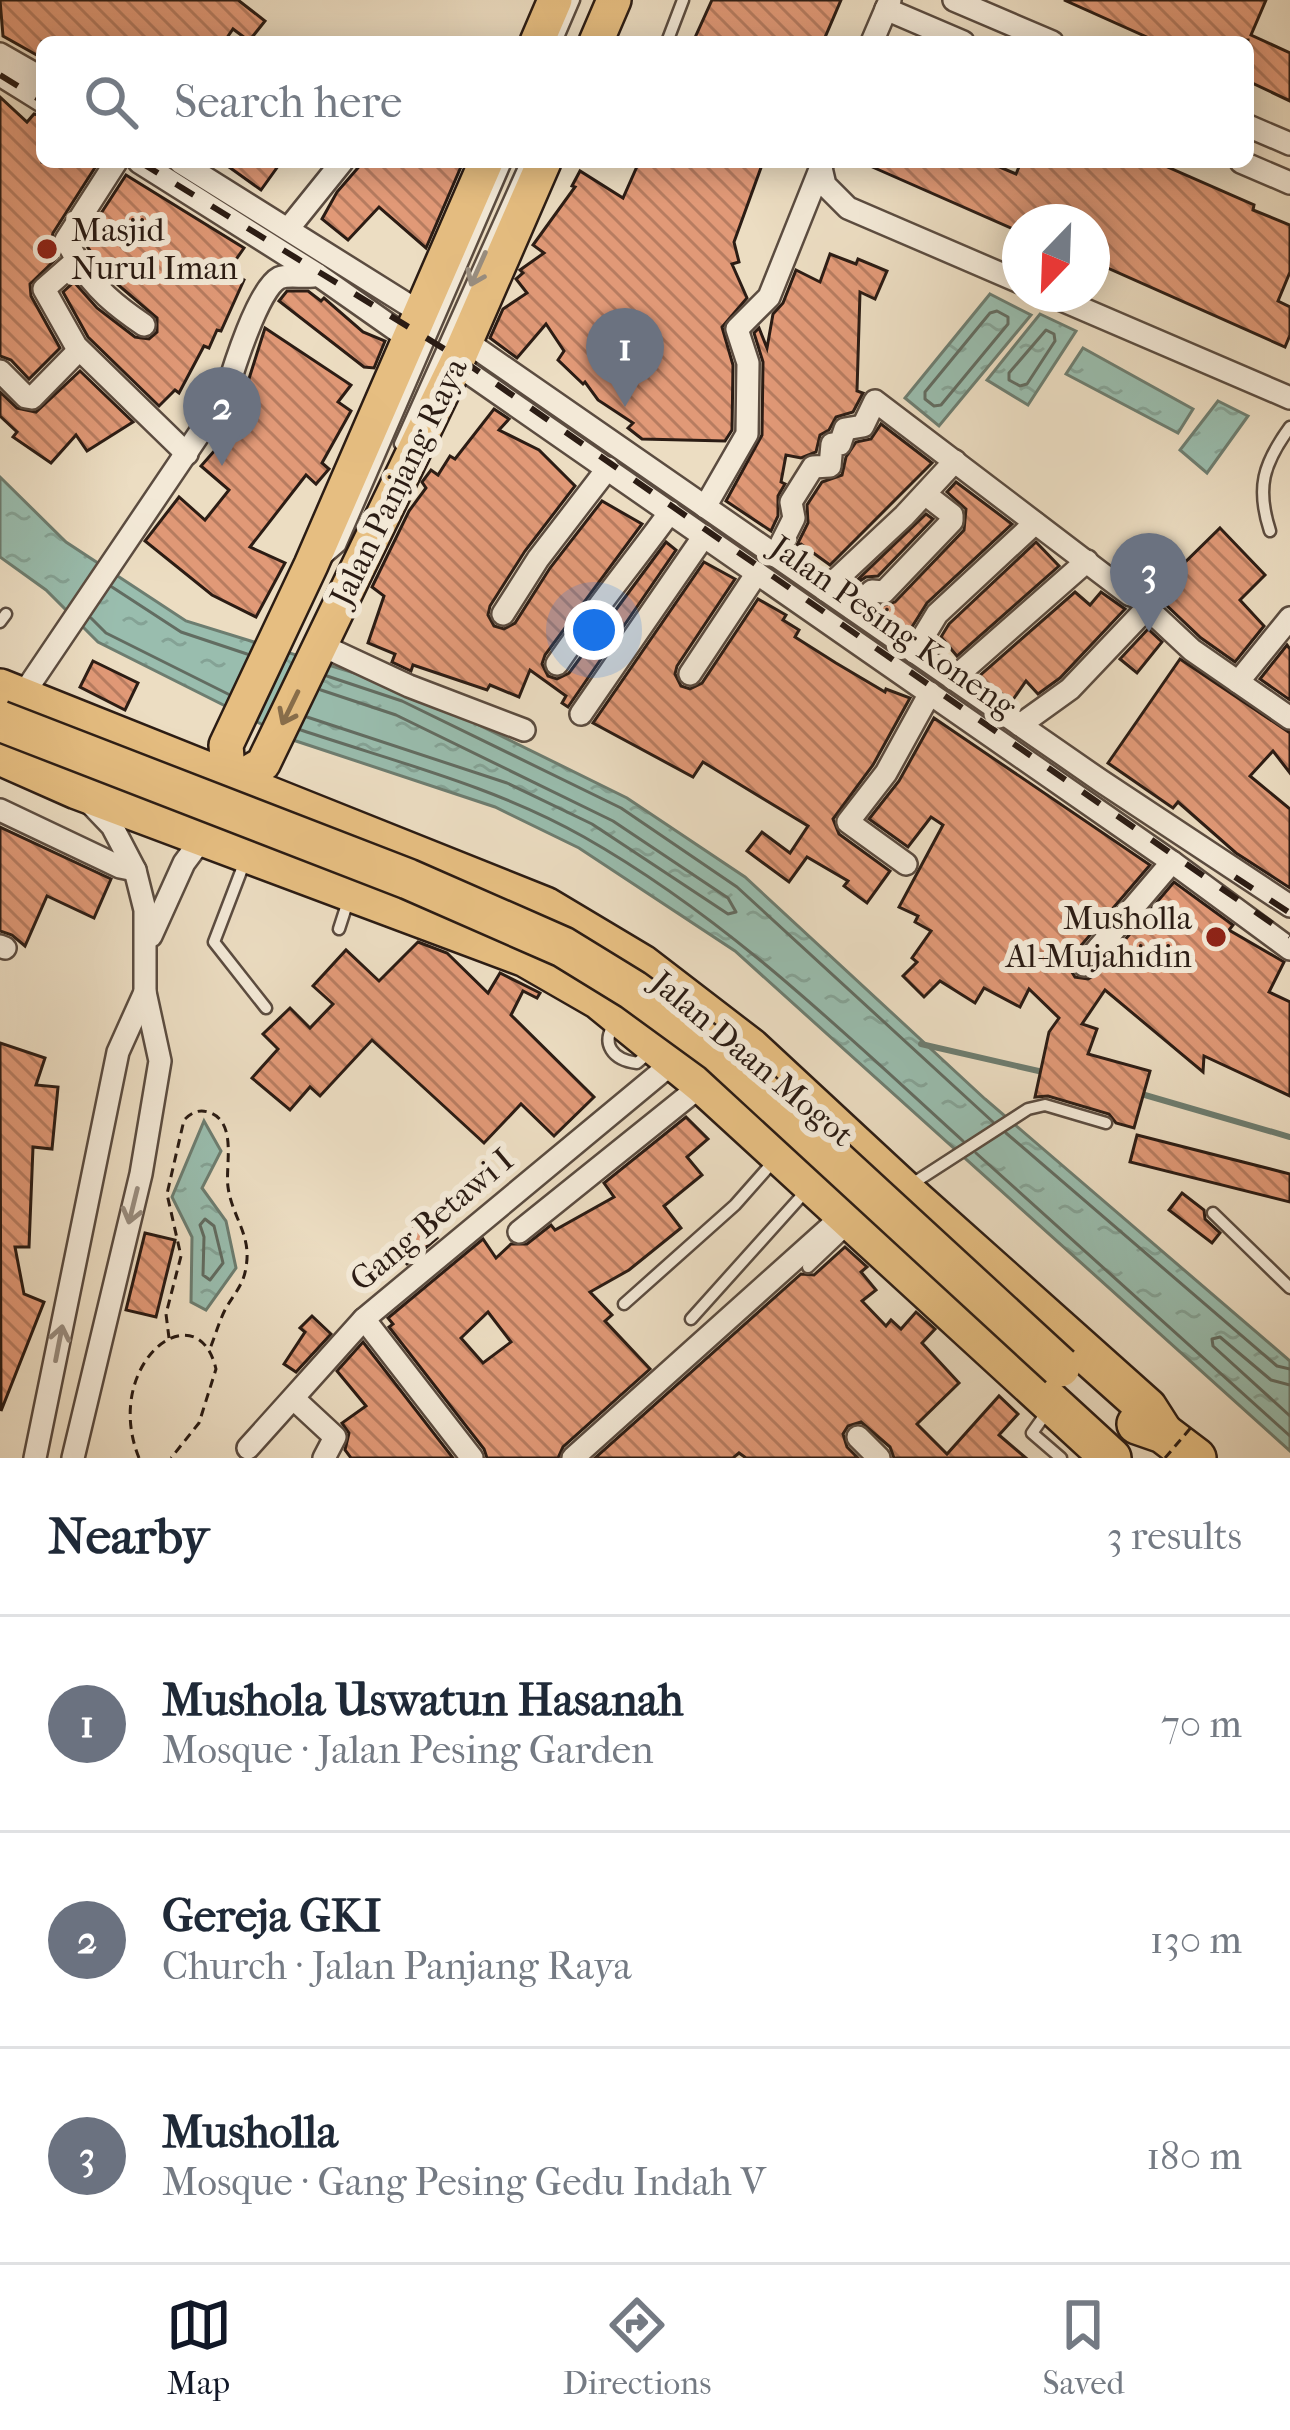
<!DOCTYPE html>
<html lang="en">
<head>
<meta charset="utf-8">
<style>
	body { margin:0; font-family:"IM FELL French Canon",serif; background:#f6f6f7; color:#1f2937 }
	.compass { position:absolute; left:1002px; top:204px; width:108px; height:108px; border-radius:50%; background:#fff; box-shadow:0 6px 30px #0003; rotate:203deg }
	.you { position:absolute; left:594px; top:630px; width:42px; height:42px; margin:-30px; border:9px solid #fff; border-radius:50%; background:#1a73e8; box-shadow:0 0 0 18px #1a73e833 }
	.badge { display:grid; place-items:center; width:78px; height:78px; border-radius:50%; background:#111827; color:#fff; font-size:39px; font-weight:700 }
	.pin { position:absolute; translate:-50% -99px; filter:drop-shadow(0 3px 6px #0008) }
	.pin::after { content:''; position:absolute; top:63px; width:42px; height:36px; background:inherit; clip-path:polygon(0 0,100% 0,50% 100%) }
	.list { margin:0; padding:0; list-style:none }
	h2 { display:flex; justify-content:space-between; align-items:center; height:156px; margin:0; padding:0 48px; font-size:51px }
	h2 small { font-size:39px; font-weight:400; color:#747a83 }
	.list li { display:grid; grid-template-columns:78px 1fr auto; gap:36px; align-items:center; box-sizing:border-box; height:216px; padding:0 48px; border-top:3px solid #e0e1e3 }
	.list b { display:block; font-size:45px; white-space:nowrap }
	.list p { margin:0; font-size:39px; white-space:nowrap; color:#747a83 }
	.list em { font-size:39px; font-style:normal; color:#747a83 }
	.icon { flex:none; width:66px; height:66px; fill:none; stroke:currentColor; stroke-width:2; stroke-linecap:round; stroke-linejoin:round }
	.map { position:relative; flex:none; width:1290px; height:1458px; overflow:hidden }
	.search { position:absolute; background:#fff; box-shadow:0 6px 30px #0003; left:36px; right:36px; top:36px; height:132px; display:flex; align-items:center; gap:30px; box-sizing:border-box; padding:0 42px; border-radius:18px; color:#747a83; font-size:45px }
	.sheet { height:804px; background:#fff }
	nav { display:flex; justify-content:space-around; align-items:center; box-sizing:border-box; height:168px; border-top:3px solid #e0e1e3; background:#fff; font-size:33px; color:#747a83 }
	nav a { display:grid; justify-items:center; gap:6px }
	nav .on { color:#111827 }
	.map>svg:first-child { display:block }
	.water { fill:url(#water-ripples); stroke:#6d7d70; stroke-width:3 }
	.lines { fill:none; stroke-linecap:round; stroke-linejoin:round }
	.shore { stroke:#626c61; stroke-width:3 }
	.stream { stroke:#6d7d70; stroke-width:6 }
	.building { fill:url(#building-back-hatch); stroke:#2b1c14; stroke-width:3; fill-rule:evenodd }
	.lane-casing { stroke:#5b4c40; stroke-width:15 }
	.street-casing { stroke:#5b4c40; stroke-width:26 }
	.primary-casing { stroke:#2b1c14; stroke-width:38 }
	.highway-casing { stroke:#2b1c14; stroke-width:44 }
	.path { stroke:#2b1c14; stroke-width:3; stroke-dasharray:9 6; stroke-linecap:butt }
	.lane { stroke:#f3e9d7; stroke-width:10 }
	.street { stroke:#f3e9d7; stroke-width:21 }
	.primary { stroke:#e6be81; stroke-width:33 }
	.highway { stroke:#e6be81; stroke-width:39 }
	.rail { stroke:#2b1c14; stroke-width:6; stroke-dasharray:21 21; stroke-linecap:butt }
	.highway-bridge-casing { stroke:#2b1c14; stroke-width:44; stroke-linecap:butt }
	.path-bridge { stroke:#2b1c14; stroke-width:3; stroke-dasharray:9 6; stroke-linecap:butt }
	.highway-bridge { stroke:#e6be81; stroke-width:39 }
	.oneway { stroke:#998d7f }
	.oneway2 { stroke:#886d4a }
	.poi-dot { fill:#8f2418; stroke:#f3e9d7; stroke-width:4.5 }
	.labels { text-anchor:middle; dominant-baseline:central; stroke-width:12; stroke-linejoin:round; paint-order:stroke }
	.poi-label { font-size:33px; fill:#2b1c14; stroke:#f3e9d7; text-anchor:start }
	.street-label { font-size:33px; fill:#2b1c14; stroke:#f3e9d7 }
</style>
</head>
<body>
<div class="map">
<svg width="1290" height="1458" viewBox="0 0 1290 1458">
	<defs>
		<pattern id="water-ripples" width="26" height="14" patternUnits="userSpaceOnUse" patternTransform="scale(3)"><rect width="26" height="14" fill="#99bdae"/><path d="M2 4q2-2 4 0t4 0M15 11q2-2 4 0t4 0" fill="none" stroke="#84a295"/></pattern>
		<pattern id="building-back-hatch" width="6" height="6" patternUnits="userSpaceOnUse" patternTransform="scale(3)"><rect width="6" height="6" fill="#e19977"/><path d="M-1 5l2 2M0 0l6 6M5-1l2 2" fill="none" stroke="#b77c60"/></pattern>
	</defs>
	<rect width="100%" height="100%" fill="#ecddc2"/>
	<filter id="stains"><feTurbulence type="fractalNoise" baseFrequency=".00167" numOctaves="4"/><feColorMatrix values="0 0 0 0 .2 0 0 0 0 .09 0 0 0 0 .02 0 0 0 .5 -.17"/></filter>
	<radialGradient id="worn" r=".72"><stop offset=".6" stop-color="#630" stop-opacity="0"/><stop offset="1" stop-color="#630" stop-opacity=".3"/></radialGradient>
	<g class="water">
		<polygon points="990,294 1031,315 939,426 905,398"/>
		<polygon points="1040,314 1076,331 1028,405 987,380"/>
		<polygon points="1083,348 1193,409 1178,433 1066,374"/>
		<polygon points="1218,401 1248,416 1207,473 1180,450"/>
		<polygon points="0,477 66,542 186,621 406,689 627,798 745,877 985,1099 1290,1361 1290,1451 735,951 579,848 495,807 293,740 98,642 46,590 0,557"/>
		<polygon points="204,1121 221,1151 202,1188 226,1221 236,1268 206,1310 191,1302 192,1237 172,1197"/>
	</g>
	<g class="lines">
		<g class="shore">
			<polygon points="997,311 1008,317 1008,324 941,405 934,406 925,399 925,392 990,313"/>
			<polygon points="1046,330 1054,334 1055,341 1027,384 1020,386 1009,380 1009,373"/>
			<polyline points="112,587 181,632 247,654"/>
			<polyline points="91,618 106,633 228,694"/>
			<polyline points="327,676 402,701 621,808 737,887 993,1122"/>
			<polyline points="307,717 507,783 592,824 728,914 736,912 728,898 613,821 396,715 321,690"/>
			<path d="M301,730C396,762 496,787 584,837C727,918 843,1032 963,1141"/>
			<polyline points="1006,1133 1277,1366 1290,1369"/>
			<polyline points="976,1153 1290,1436"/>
			<polygon points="205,1219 214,1226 223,1263 210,1280 203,1275 204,1237 200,1225"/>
			<polyline points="1290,1385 1271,1380 1220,1337 1212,1339 1213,1346 1290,1416"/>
		</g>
		<g class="stream">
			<polyline points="921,1044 1043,1072"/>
			<polyline points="1138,1093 1290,1137"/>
		</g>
	</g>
	<g class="building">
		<polygon points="0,0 238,0 265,21 249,41 233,29 224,42 42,42 42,58 3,36"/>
		<polygon points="712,0 841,0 823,42 693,42"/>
		<polygon points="1064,0 1266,0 1251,35 1290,53 1290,101 1248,81 1248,40 1158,42"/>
		<polygon points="0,97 27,122 34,114 42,116 42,162 92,162 96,166 53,233 51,241 58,257 30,284 31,296 60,348 29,379 11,360 0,356"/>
		<polygon points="222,162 281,162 261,190"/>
		<polygon points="363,162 463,162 426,248 379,207 348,240 322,219 337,192"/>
		<polygon points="639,162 763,162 734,242 739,262 732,264 747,298 722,327 733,365 732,430 725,441 642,439 628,428 633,423 598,400 585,382 583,384 558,360 564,351 546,324 517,358 490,338 503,309 527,293 516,279 523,273 520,270 544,253 533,245 575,187 572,186 580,171 623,198"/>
		<polygon points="861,162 988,162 1016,174 1021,162 1156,162 1254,205 1253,210 1290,225 1290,272 1278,301 1290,307 1290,335 1285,347 1092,261 1092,222 1020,222 1020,232"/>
		<polygon points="126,175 244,248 228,271 244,280 221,331 217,330 209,348 204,346 179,393 175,390 159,406 88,337 63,292 74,282 97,308 135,337 149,339 157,332 157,318 110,278 83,241"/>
		<polygon points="830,254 856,264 858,259 887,271 875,299 860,292 857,391 863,393 853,412 836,417 829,430 820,435 816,452 801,458 786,455 781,482 785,484 778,496 778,516 771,531 726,501 762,435 763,362 754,333 759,328 767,348 773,314 783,303 796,270 820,282"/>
		<polygon points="287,291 308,291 321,301 324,298 363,332 385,341 374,368 364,367 279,301"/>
		<polygon points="265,328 351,385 338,402 351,411 322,463 329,469 316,484 306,475 250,547 285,563 256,617 212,595 145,541 179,497 205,520 229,490 201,466 223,441 217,435 247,385"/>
		<polygon points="80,371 133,422 87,451 76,435 51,463 13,437 17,432 0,416 0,392 17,408 36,412"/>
		<polygon points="494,409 509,419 499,430 539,450 575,486 525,551 490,606 488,615 494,626 504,629 515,623 550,568 602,501 642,524 545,655 542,664 548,676 557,679 569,673 666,542 676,550 568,707 562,703 566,696 530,670 519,697 490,685 487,690 413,665 411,671 392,662 395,654 368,643 384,596 372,587 409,511 426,488 422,482 431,470 438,475 450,456 455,459"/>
		<polygon points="881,424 932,463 830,565 801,544 796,547 808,523 807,505 822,482 842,475 846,457 856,442 871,439"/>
		<polygon points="956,482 1012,524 927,603 910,630 877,607 895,602 964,530 966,509 947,492"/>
		<polygon points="926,514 933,519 878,576 866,577 849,588"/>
		<polygon points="1220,528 1265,575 1240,600 1264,626 1235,662 1201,638 1161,600 1174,587 1167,580"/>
		<polygon points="1036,542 1059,566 957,656 941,637 949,624"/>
		<polygon points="704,562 735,579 677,666 675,674 681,686 690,689 702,683 758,599 786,615 783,620 799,630 795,637 836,663 885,692 886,689 910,698 873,765 833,819 839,834 890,871 867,903 844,886 848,881 807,857 789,882 747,851 762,832 790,853 808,826 703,762 693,777 593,723"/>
		<polygon points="1075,592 1090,605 1101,592 1125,609 1060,678 1038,694 1026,681 1012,701 978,677"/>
		<polygon points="1148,629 1162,642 1137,673 1120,659"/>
		<polygon points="1287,645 1290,649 1290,700 1260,679"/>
		<polygon points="1180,659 1290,733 1290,773 1273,751 1250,776 1290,809 1290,888 1236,853 1178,802 1173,808 1108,763"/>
		<polygon points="93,661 138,683 125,710 80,687"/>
		<polygon points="934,718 1150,865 1073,955 1070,969 1075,977 1088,979 1095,975 1174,882 1233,925 1229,930 1284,962 1269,992 1290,1002 1290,1096 1204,1056 1203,1072 1105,990 1082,1024 1097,1029 1088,1054 1150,1071 1134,1128 1116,1123 1109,1114 1048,1096 1035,1097 1049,1032 1059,1018 1029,989 1020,1007 984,988 975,1003 940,981 924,997 903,976 917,962 912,958 931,931 915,922 918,916 899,907 943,825 931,817 908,847 869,819 899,781"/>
		<polygon points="0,827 111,879 94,918 47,896 25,946 12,935 0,931"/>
		<polygon points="418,942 447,953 488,993 500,973 540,993 537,998 523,991 511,1015 594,1097 554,1136 521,1104 484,1143 372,1040 320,1096 310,1087 290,1110 252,1078 278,1049 263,1034 290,1008 310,1028 333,1004 313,986 346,950 379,981"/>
		<polygon points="0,1043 45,1058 36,1085 58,1087 52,1149 33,1147 29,1247 15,1247 24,1294 44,1302 1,1411"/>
		<path d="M686,1117L708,1139L687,1157L702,1175L664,1206L681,1228L629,1270L590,1292L612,1315L605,1321L650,1369L563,1447L558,1458H487L484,1449L389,1327L393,1324L388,1318L483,1239L496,1258L511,1244H527L551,1225L555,1230L614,1197L604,1183ZM488,1312L511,1342L483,1363L461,1338Z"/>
		<polygon points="1137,1135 1290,1174 1290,1202 1130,1162"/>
		<polygon points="1182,1193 1204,1210 1205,1219 1220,1233 1212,1243 1169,1210"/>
		<polygon points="420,1219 437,1238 407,1264 390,1246"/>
		<polygon points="145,1233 175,1240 156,1317 126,1310"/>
		<polygon points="845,1247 867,1267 861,1272 876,1290 862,1301 886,1326 891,1320 901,1329 916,1312 935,1329 922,1343 959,1383 917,1424 947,1454 999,1396 1018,1414 999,1435 1026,1458 894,1458 890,1447 861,1422 848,1426 843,1434 847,1447 858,1458 746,1458 739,1453 733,1458 595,1458 801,1274 814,1275"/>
		<polygon points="312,1316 331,1334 296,1372 284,1364 305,1332 300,1328"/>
		<polygon points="363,1342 453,1458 351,1458 345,1450 349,1433 342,1423 366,1406 337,1371"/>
	</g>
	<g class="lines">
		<defs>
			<g id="lane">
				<polyline points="556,42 574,0"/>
				<polyline points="667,42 683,0"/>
				<polyline points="400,444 525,165"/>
				<path d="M1270,531C1256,488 1263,464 1290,427"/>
				<polyline points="325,559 340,546 506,162"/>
				<polyline points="0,622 6,614"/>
				<polyline points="245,861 214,942 266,1008"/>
				<polyline points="339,929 349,898"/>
				<path d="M615,1023C600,1044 613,1060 637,1063L650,1052"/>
				<polyline points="912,1184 1028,1109 1045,1105 1106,1123"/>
				<polyline points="1213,1213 1290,1288"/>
				<polyline points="808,1267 848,1229"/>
				<polyline points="624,1304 735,1205 773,1162"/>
				<polyline points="691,1319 806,1191"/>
				<polyline points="1049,1409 1032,1433 1061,1458"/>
			</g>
			<g id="street">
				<polyline points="954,0 1052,42"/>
				<polyline points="886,9 963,42"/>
				<polyline points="872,42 890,0"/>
				<polyline points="0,54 42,78"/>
				<polyline points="0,75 42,101"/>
				<polyline points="1248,126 1290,144"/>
				<polyline points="116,162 66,240 77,260 44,289 76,346 187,454"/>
				<polyline points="139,162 318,275 409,339"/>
				<polyline points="180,162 421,313"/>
				<polyline points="1241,162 1290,183"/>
				<polyline points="821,168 825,185 848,208 1020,282"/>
				<polyline points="288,229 342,162"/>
				<path d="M77,260C95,289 116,306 144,325"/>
				<polyline points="1048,294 1290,398"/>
				<polyline points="466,341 1101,781 1290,906"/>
				<polyline points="456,364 1172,862 1290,949"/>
				<polyline points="0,371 26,397 32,398 79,350"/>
				<polyline points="705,507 747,434 748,363 737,329 769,297 823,162"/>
				<polyline points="775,556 794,518 791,502 813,467 830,466 832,444 840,444 845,429 863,426 875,401 1130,595"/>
				<polyline points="825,590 904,516 955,461"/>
				<polyline points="853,609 872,591 884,592 952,521 952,515 925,494"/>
				<polyline points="503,614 538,559 608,468"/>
				<polyline points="321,645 409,686 524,730"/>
				<polyline points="914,652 937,614 1035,523"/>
				<path d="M557,664C593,611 633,563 670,512"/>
				<polyline points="690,674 757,573"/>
				<polyline points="953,679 1087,561"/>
				<polyline points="1238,682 1290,618"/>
				<path d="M22,696L226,394C233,370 258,289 279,278C291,273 305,279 318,275"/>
				<polyline points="581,714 704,536"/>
				<polyline points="1020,725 1070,689 1147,608 1192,650 1290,718"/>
				<polyline points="0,810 120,867 135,870"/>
				<polyline points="906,864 848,822 886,773 930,693"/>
				<polyline points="151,936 184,863 204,836"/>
				<polyline points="0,946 5,948"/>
				<polyline points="1084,965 1172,862"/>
				<polyline points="519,1232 703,1084"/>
				<polyline points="364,1319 472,1458"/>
				<polyline points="294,1399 335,1437 324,1458"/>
				<polyline points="858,1437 879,1458"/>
				<polyline points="248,1448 364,1319 676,1060"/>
				<polyline points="35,1458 118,1052 145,992"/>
				<polyline points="73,1458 141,1174 160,1061 145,992 145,910 135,870 112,826 89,802"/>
				<polyline points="573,1458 845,1214"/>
			</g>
			<g id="primary">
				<polyline points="537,42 555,0"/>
				<polyline points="596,42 614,0"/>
				<polyline points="229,784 263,764 456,364 544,162"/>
				<polyline points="221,802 229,784 226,745 311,565 486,162"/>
			</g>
			<g id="highway">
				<polyline points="0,689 545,907 642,965 750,1048 903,1190 1147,1408 1163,1433"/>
				<polyline points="0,755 77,789 526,957 599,999 703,1084 1111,1458"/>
				<polyline points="1137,1424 1163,1433 1196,1458"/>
			</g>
		</defs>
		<use href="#lane" class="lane-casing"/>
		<use href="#street" class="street-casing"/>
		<use href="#primary" class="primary-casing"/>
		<use href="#highway" class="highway-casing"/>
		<g class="path">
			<path d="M169,1338L166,1314L181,1256L167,1194L184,1120C191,1113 198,1109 208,1112C238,1121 225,1165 228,1187C232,1217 252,1235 246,1267C244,1284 234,1294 226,1308C219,1321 215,1337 209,1351"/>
			<path d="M139,1458C101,1364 197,1289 216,1369L199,1423L171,1458"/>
		</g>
		<use href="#lane" class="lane"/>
		<use href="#street" class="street"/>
		<use href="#primary" class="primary"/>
		<use href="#highway" class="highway"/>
		<g class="rail">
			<polyline points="0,75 42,101"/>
			<polyline points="140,162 459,358 1290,936"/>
			<polyline points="1235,877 1290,913"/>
		</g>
		<defs>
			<polyline id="highway-bridge" points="0,721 408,879 563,947 633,990 718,1052 1060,1367"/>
		</defs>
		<use href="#highway-bridge" class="highway-bridge-casing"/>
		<polyline class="path-bridge" points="1165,1458 1194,1424"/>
		<use href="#highway-bridge" class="highway-bridge"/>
	</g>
	<defs><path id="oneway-shaft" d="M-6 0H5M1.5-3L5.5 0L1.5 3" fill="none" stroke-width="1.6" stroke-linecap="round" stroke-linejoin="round" transform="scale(3)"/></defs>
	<g class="oneway">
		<use href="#oneway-shaft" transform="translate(478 269) rotate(114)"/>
		<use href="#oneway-shaft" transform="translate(133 1206) rotate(104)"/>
		<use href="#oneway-shaft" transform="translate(59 1343) rotate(-79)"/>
	</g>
	<use class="oneway2" href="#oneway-shaft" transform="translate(290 708) rotate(116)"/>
	<g class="poi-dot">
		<circle cx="47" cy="249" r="12"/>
		<circle cx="1216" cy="937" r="12"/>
	</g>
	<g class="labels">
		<g class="poi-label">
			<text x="71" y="230">Masjid<tspan x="71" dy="38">Nurul Iman</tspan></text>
			<text x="1192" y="918" text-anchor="end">Musholla<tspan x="1192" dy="38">Al-Mujahidin</tspan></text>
		</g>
		<g class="street-label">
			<text transform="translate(399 482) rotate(-64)">Jalan Panjang Raya</text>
			<text transform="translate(893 627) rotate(35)">Jalan Pesing Koneng</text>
			<text transform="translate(752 1059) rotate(40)">Jalan Daan Mogot</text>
			<text transform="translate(432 1220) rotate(-40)">Gang Betawi I</text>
		</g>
	</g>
	<rect width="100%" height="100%" filter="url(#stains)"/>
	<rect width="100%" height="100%" fill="url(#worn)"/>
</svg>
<svg class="compass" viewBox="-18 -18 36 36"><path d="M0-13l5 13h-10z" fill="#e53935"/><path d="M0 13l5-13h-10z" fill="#747a83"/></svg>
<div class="you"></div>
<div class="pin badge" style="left:625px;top:407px;background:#6b7280">1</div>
<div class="pin badge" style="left:222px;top:466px;background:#6b7280">2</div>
<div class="pin badge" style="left:1149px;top:632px;background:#6b7280">3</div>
<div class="search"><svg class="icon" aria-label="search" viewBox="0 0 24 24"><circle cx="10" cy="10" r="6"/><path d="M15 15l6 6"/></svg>Search here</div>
</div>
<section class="sheet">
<h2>Nearby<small>3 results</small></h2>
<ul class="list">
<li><span class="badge" style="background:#6b7280">1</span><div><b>Mushola Uswatun Hasanah</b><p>Mosque · Jalan Pesing Garden</p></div><em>70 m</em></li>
<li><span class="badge" style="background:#6b7280">2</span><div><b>Gereja GKI</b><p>Church · Jalan Panjang Raya</p></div><em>130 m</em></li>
<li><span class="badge" style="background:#6b7280">3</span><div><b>Musholla</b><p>Mosque · Gang Pesing Gedu Indah V</p></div><em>180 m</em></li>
</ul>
</section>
<nav>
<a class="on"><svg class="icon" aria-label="map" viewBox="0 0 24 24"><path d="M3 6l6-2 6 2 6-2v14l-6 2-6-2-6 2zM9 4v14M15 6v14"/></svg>Map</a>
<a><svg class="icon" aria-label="directions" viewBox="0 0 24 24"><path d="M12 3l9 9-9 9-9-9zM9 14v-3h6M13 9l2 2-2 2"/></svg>Directions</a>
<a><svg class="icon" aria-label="saved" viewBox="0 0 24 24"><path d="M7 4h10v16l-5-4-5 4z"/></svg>Saved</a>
</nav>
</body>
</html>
